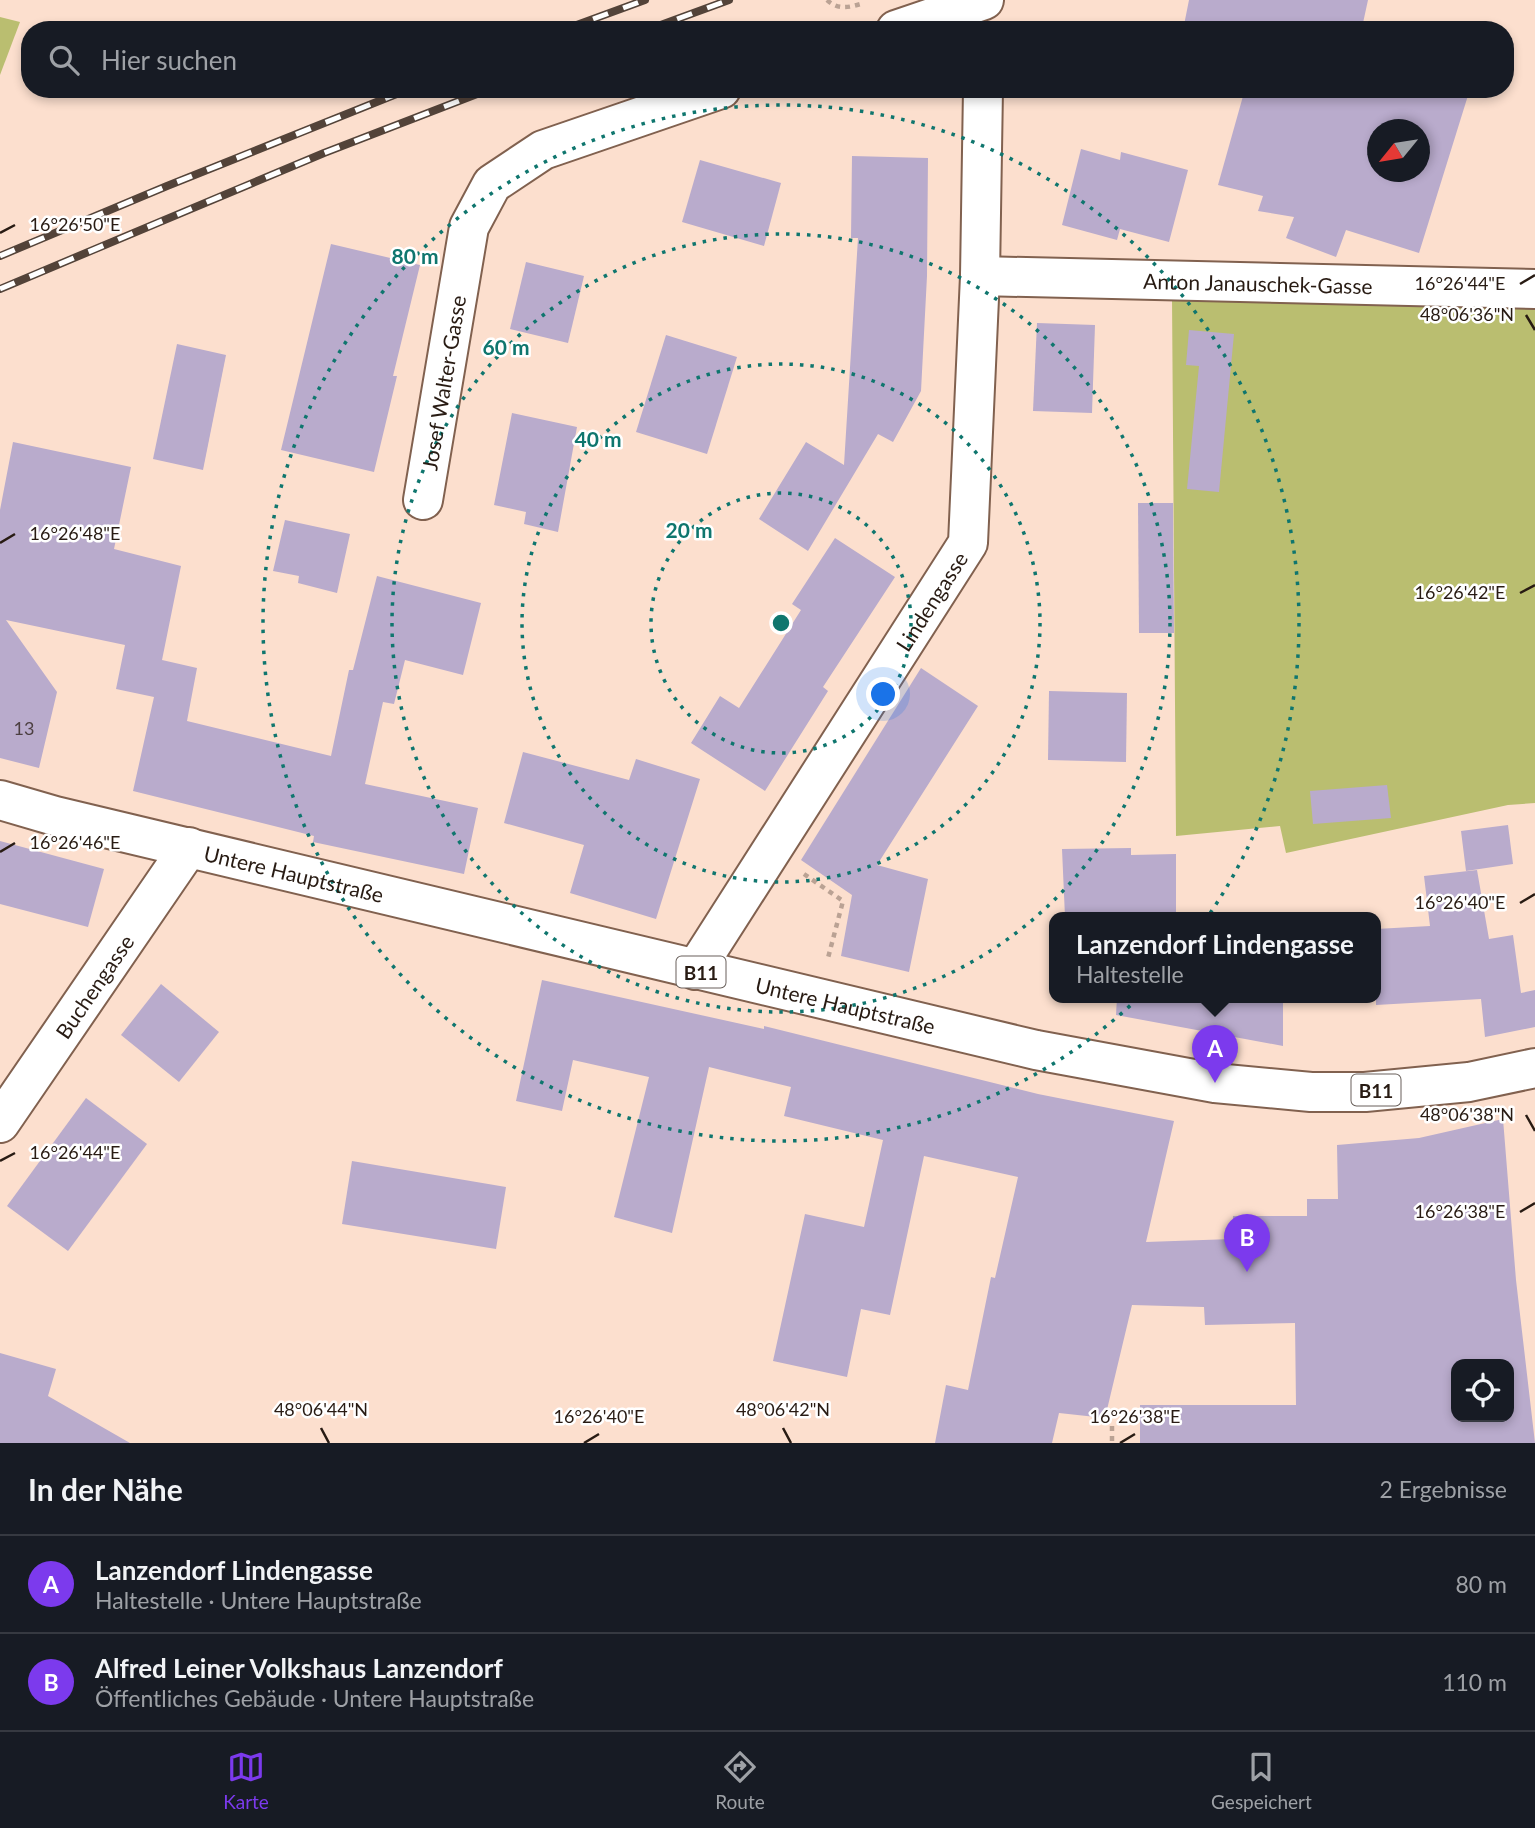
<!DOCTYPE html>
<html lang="de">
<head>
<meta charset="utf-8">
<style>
	body { margin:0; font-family:Lato,sans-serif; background:#242831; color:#f1f3f6 }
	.controls { position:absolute; right:21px; bottom:21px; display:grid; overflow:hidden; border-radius:14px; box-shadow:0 4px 10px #0003 }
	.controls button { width:63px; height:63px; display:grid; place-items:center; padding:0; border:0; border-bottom:2px solid #363941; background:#171b24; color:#f1f3f6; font:35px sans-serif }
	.compass { position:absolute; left:1367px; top:119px; width:63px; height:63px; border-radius:50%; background:#171b24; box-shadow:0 4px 10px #0003; rotate:240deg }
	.you { position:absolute; left:884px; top:695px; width:24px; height:24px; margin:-18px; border:5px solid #fff; border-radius:50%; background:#1a73e8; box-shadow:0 0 0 10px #1a73e833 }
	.badge { display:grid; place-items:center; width:46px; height:46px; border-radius:50%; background:#7c3aed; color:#fff; font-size:23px; font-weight:700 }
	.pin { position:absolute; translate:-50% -58px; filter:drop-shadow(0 2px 4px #0008) }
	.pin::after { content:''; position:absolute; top:37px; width:24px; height:21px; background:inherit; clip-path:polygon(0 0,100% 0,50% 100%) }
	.popup { position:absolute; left:1049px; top:912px; width:332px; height:91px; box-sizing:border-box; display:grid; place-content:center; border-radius:14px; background:#171b24; filter:drop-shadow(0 2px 5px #0005); font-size:23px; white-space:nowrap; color:#9ea1a6 }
	.popup b { font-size:26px; color:#f1f3f6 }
	.popup::after { content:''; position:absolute; left:50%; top:100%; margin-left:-14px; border:14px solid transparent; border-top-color:#171b24 }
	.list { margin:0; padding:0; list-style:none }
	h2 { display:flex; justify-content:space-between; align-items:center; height:91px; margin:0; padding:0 28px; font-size:30px }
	h2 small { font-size:23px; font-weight:400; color:#9ea1a6 }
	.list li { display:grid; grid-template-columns:46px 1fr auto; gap:21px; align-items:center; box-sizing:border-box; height:98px; padding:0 28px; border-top:2px solid #363941 }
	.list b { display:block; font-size:26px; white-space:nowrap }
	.list p { margin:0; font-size:23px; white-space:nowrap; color:#9ea1a6 }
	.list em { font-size:23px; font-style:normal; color:#9ea1a6 }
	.icon { flex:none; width:38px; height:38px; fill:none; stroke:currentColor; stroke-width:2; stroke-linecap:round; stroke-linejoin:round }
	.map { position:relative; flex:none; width:1535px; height:1443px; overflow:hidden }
	.search { position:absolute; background:#171b24; box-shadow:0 4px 10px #0003; left:21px; right:21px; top:21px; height:77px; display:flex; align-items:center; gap:18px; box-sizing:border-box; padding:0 24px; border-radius:28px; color:#9ea1a6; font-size:26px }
	.sheet { height:287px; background:#171b24 }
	nav { display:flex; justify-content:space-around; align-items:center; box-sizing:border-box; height:98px; border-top:2px solid #363941; background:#171b24; font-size:19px; color:#9ea1a6 }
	nav a { display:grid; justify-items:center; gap:4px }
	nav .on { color:#7c3aed }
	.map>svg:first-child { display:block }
	.green { fill:#babe70 }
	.building { fill:#b9abcc; fill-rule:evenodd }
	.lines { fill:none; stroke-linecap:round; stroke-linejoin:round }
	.minor-casing { stroke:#81614f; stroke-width:42 }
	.primary-casing { stroke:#81614f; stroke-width:42 }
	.path { stroke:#baa294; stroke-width:4.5; stroke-dasharray:5 5; stroke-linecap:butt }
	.minor { stroke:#fff; stroke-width:38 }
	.primary { stroke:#fff; stroke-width:38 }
	.rail-casing { stroke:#534339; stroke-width:8 }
	.rail { stroke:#fff; stroke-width:5; stroke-dasharray:16; stroke-linecap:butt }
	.ticks { fill:none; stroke:#281b13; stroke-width:2.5 }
	.ring { fill:none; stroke:#0f766e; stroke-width:3.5; stroke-dasharray:3.5 7 }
	.labels { text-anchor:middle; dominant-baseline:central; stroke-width:5; stroke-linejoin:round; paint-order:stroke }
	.number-label { font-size:18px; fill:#4c3f41 }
	.shield { fill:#fff; stroke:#685f5a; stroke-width:2 }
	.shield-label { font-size:19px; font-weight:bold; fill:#281b13 }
	.street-label { font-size:21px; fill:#281b13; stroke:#fff }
	.ticks-label { font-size:18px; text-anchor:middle; fill:#281b13; stroke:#fff; stroke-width:5; stroke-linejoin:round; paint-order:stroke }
	.centre { fill:#0f766e; stroke:#fff; stroke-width:3.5 }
	.ring-label { font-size:21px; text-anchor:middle; font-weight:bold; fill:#0f766e; stroke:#fff; stroke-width:5; stroke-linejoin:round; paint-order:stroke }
</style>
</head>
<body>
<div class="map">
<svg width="1535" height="1443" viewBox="0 0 1535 1443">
	<rect width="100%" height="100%" fill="#fcdfce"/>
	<g class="green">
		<polygon points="0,17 20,22 0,75"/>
		<polygon points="1172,298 1535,309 1535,803 1508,805 1286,853 1280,826 1176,836"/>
	</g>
	<g class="building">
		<polygon points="1189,0 1368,0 1363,23 1377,26 1377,30 1183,30"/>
		<path d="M1245,89H1470L1419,253L1346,230L1336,257L1286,238L1294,217L1258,211L1263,196L1218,185ZM1377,130H1419V172H1377Z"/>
		<polygon points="1081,149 1120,160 1121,152 1188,170 1169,242 1120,229 1117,240 1062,225"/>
		<polygon points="852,156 928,158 927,276 921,391 893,442 878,434 808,551 759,519 806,442 844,465 858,238 851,238"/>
		<polygon points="700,160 781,183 764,246 682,222"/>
		<polygon points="331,244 420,265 393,376 397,376 374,472 281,450"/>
		<polygon points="526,262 584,276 568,343 510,329"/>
		<polygon points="1037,323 1095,325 1092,413 1033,411"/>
		<polygon points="1189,330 1234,334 1219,492 1187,489 1199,366 1186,365"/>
		<polygon points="666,335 737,357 707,454 636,432"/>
		<polygon points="177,344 226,355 203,470 153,459"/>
		<polygon points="512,413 577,427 558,532 524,524 526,512 494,505"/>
		<polygon points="13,442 131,467 114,549 181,566 162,660 197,668 187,721 331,756 349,670 353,670 377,576 481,603 463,675 405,660 394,704 383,702 365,784 478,808 464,874 313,842 314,836 133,791 154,697 116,689 125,645 6,620 57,692 39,768 0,758 0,510"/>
		<polygon points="1138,503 1173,503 1174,633 1139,633"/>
		<polygon points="285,520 350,534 337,593 298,583 299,576 273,571"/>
		<polygon points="835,538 895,577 823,687 828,691 765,791 691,743 720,696 739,708 801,610 792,604"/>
		<polygon points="921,668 978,706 877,865 928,879 909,972 841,956 852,895 801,860"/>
		<polygon points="1049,691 1127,693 1126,762 1048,760"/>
		<polygon points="523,752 629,780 636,759 700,779 656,919 570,893 584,845 504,823"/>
		<polygon points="1387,785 1391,818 1313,824 1310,791"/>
		<polygon points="1508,825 1513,864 1466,871 1461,831"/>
		<polygon points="0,841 104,869 88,927 0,904"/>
		<polygon points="1131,848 1131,855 1176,854 1176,917 1065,917 1062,849"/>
		<polygon points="1477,870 1489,939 1513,935 1521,993 1535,990 1535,1027 1485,1037 1481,999 1376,1005 1376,929 1430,926 1424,876"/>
		<path d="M542,980L764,1029V1026L1038,1094L1174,1121L1146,1242L1232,1239L1233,1216H1307V1199H1338L1337,1145L1419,1138L1503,1119L1516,1280L1535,1443H1140V1405H1296L1295,1323L1205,1325L1204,1307L1132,1305L1105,1418L1059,1413L1052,1443H935L946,1385L968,1390L991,1277L995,1278L1018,1177L924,1156L890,1315L861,1309L847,1377L773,1361L805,1214L864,1227L883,1140L784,1116L791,1087L709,1067L672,1233L614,1217L649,1077L573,1060L562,1111L516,1101ZM1456,1364H1509V1417H1456Z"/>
		<polygon points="161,984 219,1032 179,1082 121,1035"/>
		<polygon points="1117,997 1283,997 1283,1046 1116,1015"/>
		<polygon points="86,1098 147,1144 68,1251 7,1206"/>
		<polygon points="352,1161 506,1187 496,1249 342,1224"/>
		<polygon points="0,1353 56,1369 48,1396 130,1443 0,1443"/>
	</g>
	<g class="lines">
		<defs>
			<g id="minor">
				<polyline points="896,30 984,0"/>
				<path id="s1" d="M980,276L1535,289"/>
				<path id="s2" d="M423,500L469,227L492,184L543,150L721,89"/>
				<path id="s3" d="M695,970L968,543L980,276L983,89"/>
				<path id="s4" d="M0,1123L189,847"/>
			</g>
			<g id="primary">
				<path id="s5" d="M0,800L55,816L1036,1050L1215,1083L1311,1092H1365L1469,1082L1535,1068"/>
			</g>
		</defs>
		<use href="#minor" class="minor-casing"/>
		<use href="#primary" class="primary-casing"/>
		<g class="path">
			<path d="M827,0C839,11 850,7 864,3"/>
			<polyline points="804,874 843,901 828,958"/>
			<polyline points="1112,1426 1112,1443"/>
		</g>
		<use href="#minor" class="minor"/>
		<use href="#primary" class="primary"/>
		<defs>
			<g id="rail">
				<polyline points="563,30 645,0"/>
				<polyline points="647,30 729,0"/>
				<polyline points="0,256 167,186 409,89"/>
				<polyline points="0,289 324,153 490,89"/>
			</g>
		</defs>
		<use href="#rail" class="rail-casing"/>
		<use href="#rail" class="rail"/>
	</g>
	<path class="ticks" d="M0,233L15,225M1520,284L1535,275M1526,315L1535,330M0,543L15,534M1520,593L1535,585M0,852L15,843M1520,903L1535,894M1526,1115L1535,1131M0,1161L15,1153M1520,1212L1535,1203M321,1428L329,1443M783,1428L791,1443M584,1443L599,1434M1120,1443L1135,1434"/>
	<g class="ring">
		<circle cx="781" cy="623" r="130"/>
		<circle cx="781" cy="623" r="259"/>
		<circle cx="781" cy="623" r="389"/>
		<circle cx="781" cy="623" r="518"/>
	</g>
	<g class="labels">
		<g class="number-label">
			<text x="24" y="728">13</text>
		</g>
		<g class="shield">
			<rect x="676.5" y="956.5" width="49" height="31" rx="5"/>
			<rect x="1351.5" y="1074.5" width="49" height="31" rx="5"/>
		</g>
		<g class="shield-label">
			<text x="701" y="972">B11</text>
			<text x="1376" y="1090">B11</text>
		</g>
		<g class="street-label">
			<text stroke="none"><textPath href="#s1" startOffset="278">Anton Janauschek-Gasse</textPath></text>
			<text stroke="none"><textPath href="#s2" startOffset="119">Josef Walter-Gasse</textPath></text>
			<text stroke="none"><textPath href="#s3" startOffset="438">Lindengasse</textPath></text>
			<text stroke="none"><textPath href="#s5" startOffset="303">Untere Hauptstraße</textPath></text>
			<text stroke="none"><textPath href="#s4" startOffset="166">Buchengasse</textPath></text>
			<text stroke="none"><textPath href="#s5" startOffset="870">Untere Hauptstraße</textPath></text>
		</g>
	</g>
	<g class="ticks-label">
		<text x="75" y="231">16°26'50"E</text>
		<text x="1460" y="290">16°26'44"E</text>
		<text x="1467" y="321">48°06'36"N</text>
		<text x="75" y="540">16°26'48"E</text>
		<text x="1460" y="599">16°26'42"E</text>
		<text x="75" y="849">16°26'46"E</text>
		<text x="1460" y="909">16°26'40"E</text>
		<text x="1467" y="1121">48°06'38"N</text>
		<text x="75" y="1159">16°26'44"E</text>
		<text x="1460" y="1218">16°26'38"E</text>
		<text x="321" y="1416">48°06'44"N</text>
		<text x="783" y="1416">48°06'42"N</text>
		<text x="599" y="1423">16°26'40"E</text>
		<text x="1135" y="1423">16°26'38"E</text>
	</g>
	<circle cx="781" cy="623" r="10" class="centre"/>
	<g class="ring-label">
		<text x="415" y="264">80 m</text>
		<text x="506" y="355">60 m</text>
		<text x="598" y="447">40 m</text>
		<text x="689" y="538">20 m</text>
	</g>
</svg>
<div class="controls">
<button><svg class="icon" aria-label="locate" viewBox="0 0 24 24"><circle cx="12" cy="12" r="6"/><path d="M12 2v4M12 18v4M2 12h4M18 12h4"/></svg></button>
</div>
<svg class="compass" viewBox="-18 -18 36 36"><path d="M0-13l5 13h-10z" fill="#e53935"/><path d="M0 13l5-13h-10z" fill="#9ea1a6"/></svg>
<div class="you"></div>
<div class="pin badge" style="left:1215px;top:1083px">A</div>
<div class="popup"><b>Lanzendorf Lindengasse</b>Haltestelle</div>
<div class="pin badge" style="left:1247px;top:1272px">B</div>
<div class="search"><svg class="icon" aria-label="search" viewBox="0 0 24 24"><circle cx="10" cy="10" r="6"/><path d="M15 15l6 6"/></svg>Hier suchen</div>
</div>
<section class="sheet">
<h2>In der Nähe<small>2 Ergebnisse</small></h2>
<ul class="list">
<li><span class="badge">A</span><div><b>Lanzendorf Lindengasse</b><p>Haltestelle · Untere Hauptstraße</p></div><em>80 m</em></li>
<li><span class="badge">B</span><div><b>Alfred Leiner Volkshaus Lanzendorf</b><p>Öffentliches Gebäude · Untere Hauptstraße</p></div><em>110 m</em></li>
</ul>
</section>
<nav>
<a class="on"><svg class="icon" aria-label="map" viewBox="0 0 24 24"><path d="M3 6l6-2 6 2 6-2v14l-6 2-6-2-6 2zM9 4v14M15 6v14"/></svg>Karte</a>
<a><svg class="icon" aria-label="directions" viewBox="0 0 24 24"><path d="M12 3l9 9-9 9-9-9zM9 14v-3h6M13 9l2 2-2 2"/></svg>Route</a>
<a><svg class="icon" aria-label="saved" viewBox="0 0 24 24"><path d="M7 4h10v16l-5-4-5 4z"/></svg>Gespeichert</a>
</nav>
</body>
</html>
